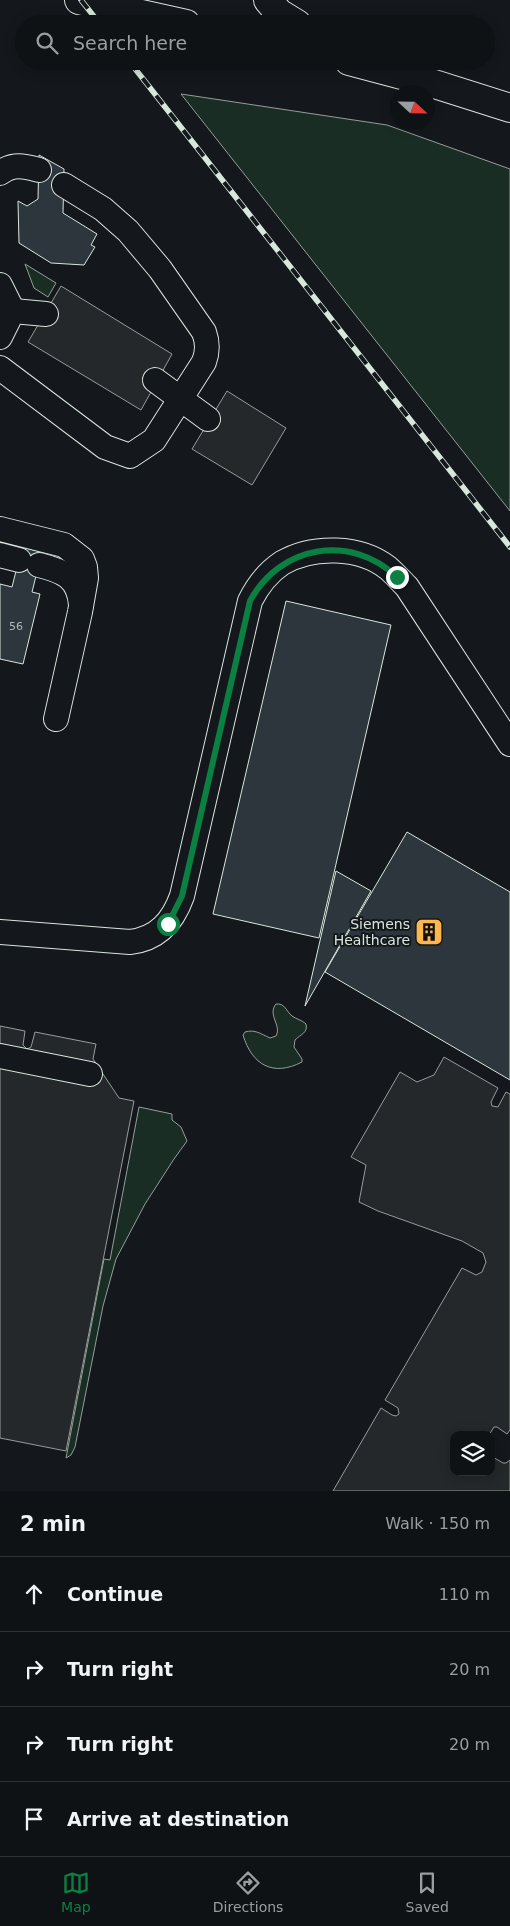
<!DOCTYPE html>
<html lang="en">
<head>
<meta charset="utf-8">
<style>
	body { margin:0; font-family:"DejaVu Sans",sans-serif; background:#1d2022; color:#f1f3f6 }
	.controls { position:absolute; right:15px; bottom:15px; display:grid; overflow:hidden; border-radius:10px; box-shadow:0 2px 12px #0003 }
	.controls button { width:45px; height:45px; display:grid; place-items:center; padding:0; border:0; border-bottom:1px solid #2f3234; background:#0f1215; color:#f1f3f6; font:25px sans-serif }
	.compass { position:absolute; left:390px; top:85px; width:45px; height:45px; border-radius:50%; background:#0f1215; box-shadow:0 2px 12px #0003; rotate:112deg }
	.stop { position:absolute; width:15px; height:15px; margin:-11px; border:4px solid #0b8043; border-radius:50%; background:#fff }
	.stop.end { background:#0b8043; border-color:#fff; box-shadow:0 1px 5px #0008 }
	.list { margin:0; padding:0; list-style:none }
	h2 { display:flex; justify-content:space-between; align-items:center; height:65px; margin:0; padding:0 20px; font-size:21px }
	h2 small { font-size:16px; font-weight:400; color:#9b9ea0 }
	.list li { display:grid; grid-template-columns:32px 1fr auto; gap:15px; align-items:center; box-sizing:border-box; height:75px; padding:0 20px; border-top:1px solid #2f3234 }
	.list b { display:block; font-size:19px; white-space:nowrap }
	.list em { font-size:16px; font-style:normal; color:#9b9ea0 }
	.icon { flex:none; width:28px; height:28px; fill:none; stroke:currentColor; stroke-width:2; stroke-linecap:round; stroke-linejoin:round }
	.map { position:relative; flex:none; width:510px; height:1491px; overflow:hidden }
	.search { position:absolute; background:#0f1215; box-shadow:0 2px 12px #0003; left:15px; right:15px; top:15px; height:55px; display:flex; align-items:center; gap:12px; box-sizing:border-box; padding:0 18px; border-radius:28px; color:#9b9ea0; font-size:19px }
	.sheet { height:365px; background:#0f1215 }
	nav { display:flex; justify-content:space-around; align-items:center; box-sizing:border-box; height:70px; border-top:1px solid #2f3234; background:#0f1215; font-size:14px; color:#9b9ea0 }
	nav a { display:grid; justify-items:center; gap:2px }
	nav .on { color:#0b8043 }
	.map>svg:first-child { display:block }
	.green { fill:#1a2d24; stroke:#939e99 }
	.parking { fill:#24282b; stroke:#939e99 }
	.building { fill:#2c363c; stroke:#d8e6dc }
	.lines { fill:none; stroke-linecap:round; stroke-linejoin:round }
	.minor-casing { stroke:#d8e6dc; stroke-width:26 }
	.highway-casing { stroke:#d8e6dc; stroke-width:30 }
	.minor { stroke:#14181c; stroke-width:24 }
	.highway { stroke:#14181c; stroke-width:28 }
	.rail-casing { stroke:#d8e6dc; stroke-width:5.5 }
	.rail { stroke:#14181c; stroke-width:4; stroke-dasharray:11; stroke-linecap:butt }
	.route { stroke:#0b8043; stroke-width:6 }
	.labels { text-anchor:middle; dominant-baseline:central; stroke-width:4; stroke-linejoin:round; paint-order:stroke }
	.number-label { font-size:11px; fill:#adbab4 }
	.poi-label { font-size:14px; fill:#d8e6dc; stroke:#14181c; text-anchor:end }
</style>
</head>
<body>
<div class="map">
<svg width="510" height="1491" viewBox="0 0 510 1491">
	<rect width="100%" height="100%" fill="#14181c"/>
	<g class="green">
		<polygon points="181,94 387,125 510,169 510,511"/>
		<polygon points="25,264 56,283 48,297 34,288"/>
		<path d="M276,1004C285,1003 286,1011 292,1016C296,1019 302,1020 306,1024C308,1033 301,1034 295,1040L294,1047L302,1059V1062C273,1077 252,1065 243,1035L245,1032C255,1029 261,1034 270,1038L276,1036C282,1025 267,1015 276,1004Z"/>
		<polygon points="139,1107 172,1114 172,1120 181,1127 187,1141 174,1159 145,1204 116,1259 103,1306 75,1447 71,1455 66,1458 104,1259 110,1260"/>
	</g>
	<g class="parking">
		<polygon points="61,286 172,354 141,410 28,342"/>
		<polygon points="227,391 286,428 252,485 192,449"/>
		<polygon points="0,1026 25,1031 23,1045 27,1049 31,1047 35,1032 96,1044 93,1059 119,1098 134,1101 66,1451 0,1438"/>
		<polygon points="444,1057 498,1088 491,1102 492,1106 498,1107 506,1092 510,1094 510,1430 507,1434 497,1427 494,1427 489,1435 454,1435 454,1472 491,1472 491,1456 503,1463 506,1463 510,1460 510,1491 333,1491 381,1408 392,1415 396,1416 399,1414 398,1408 385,1400 462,1268 476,1275 482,1272 486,1262 483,1253 462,1241 378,1211 359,1202 366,1165 351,1157 400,1072 417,1082 434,1075"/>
	</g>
	<g class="building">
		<polygon points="39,155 64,169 63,213 97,234 91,245 95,247 84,265 51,263 19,243 18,201 27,206 38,199"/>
		<polygon points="22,547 42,552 32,592 40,594 23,664 0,659 0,584 12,587"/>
		<polygon points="286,601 391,625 319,938 213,914"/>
		<polygon points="407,832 510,892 510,1080 325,972"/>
		<polygon points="336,871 371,891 305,1006"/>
	</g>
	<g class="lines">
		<defs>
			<g id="minor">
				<path d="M0,173C13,163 24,166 39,170"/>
				<polyline points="0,285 13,311 0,337"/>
				<polyline points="13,311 46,314"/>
				<path d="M0,368L105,447L130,456L154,440L204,362C208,351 208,343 204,332L160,269L128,231L103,209L64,185"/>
				<polyline points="155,380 208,419"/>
				<polyline points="0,529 64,545 82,559 85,567 86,578 80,612 56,719"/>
				<polyline points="0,555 19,560"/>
				<path d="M39,565C63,571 79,577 81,605"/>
				<path d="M0,932L130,942C158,939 173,921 182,896L250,601C258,585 267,573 282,563C313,545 360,546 388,568C395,574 401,581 407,587L510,744"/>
				<polyline points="0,1056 90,1074"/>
			</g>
			<g id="highway">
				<polyline points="79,0 186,24"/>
				<polyline points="268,0 279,13 297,24"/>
				<polyline points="349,61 428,82 510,108"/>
			</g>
		</defs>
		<use href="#minor" class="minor-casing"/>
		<use href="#highway" class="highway-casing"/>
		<use href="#minor" class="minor"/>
		<use href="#highway" class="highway"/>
		<defs>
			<g id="rail">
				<polyline points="81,0 100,24"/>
				<polyline points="129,61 510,547"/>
			</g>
		</defs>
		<use href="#rail" class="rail-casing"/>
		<use href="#rail" class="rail"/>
	</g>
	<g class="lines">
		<path class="route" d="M168,924L182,896L250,601C280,545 351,533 397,577"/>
	</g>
	<defs>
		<symbol id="building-square" viewBox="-11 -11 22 22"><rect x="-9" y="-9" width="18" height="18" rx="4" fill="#ffb74d" stroke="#14181c"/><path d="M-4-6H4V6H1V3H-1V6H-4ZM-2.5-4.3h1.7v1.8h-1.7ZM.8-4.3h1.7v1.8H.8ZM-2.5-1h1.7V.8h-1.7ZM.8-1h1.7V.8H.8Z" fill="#111"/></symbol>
	</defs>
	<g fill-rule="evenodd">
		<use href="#building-square" x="413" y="916" width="32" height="32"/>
	</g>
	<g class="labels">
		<g class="number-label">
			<text x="16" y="626">56</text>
		</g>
		<g class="poi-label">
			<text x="410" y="924">Siemens<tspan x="410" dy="16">Healthcare</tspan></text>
		</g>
	</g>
</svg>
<div class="controls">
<button><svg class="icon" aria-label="layers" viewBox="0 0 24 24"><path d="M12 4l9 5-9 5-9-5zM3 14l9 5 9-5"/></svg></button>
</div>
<svg class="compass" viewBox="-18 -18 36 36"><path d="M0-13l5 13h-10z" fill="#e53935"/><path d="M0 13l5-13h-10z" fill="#9b9ea0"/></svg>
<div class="stop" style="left:168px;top:924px"></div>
<div class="stop end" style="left:397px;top:577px"></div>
<div class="search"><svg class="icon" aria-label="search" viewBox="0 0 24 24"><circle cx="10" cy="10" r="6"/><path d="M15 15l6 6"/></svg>Search here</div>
</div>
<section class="sheet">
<h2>2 min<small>Walk · 150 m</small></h2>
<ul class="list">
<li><svg class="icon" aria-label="ahead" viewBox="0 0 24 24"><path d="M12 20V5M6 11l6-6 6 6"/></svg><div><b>Continue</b></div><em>110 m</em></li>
<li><svg class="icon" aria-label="right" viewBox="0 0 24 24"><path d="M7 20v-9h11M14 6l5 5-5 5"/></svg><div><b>Turn right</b></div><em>20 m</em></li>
<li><svg class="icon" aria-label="right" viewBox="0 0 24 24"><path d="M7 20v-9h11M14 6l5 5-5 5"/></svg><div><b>Turn right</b></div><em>20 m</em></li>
<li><svg class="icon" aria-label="arrive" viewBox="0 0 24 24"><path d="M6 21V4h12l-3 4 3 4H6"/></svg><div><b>Arrive at destination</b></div></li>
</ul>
</section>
<nav>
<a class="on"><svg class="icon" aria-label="map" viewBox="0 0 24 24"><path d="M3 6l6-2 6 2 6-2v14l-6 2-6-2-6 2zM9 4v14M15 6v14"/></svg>Map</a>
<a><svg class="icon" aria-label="directions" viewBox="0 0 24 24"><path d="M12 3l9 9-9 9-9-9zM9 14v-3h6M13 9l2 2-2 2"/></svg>Directions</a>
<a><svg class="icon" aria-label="saved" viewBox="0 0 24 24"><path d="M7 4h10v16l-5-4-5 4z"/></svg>Saved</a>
</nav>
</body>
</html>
